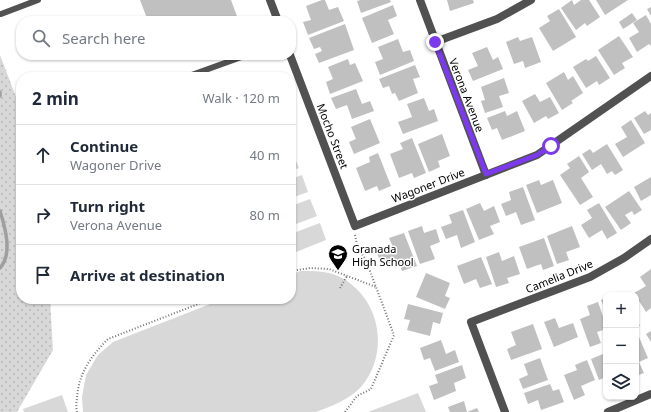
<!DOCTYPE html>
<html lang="en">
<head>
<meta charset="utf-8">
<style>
	body { margin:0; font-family:"Noto Sans",sans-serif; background:#f6f6f7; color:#1f2937 }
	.controls { position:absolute; right:12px; bottom:12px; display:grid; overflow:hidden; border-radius:8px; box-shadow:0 1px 3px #0004 }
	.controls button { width:36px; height:36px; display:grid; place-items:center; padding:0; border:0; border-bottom:1px solid #e0e1e3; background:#fff; color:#1f2937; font:20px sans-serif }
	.stop { position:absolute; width:12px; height:12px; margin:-9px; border:3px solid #7c3aed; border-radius:50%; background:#fff }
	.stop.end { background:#7c3aed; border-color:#fff; box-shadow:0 1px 4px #0008 }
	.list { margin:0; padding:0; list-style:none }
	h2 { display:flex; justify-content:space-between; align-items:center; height:52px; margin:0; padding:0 16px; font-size:17px }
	h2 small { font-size:13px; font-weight:400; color:#747a83 }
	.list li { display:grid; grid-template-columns:26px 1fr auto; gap:12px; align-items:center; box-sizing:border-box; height:60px; padding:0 16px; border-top:1px solid #e0e1e3 }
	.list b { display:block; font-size:15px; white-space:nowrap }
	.list p { margin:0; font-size:13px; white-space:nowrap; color:#747a83 }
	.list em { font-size:13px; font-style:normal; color:#747a83 }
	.icon { flex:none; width:22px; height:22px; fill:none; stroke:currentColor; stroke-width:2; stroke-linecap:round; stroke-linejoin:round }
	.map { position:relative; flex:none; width:651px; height:412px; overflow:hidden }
	.search { position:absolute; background:#fff; box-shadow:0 1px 3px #0004; left:16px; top:16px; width:280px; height:44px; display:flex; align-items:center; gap:10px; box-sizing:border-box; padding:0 14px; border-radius:16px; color:#747a83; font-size:15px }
	.panel { position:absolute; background:#fff; box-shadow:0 1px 3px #0004; left:16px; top:72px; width:280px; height:232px; border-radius:16px }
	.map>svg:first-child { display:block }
	.grass { fill:url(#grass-dots) }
	.park { fill:#d8d8d8 }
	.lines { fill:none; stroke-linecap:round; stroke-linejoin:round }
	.stream { stroke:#9f9f9f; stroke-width:3.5 }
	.building { fill:#c0c0c0 }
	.path { stroke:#737373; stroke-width:2; stroke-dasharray:1 2; stroke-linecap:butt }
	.service { stroke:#515151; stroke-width:6 }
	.minor { stroke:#515151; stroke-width:8 }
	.route { stroke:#7c3aed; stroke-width:5 }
	.labels { text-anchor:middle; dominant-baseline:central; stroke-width:3; stroke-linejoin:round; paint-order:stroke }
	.street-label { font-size:11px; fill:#000; stroke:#fff }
	.poi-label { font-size:11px; fill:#000; stroke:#fff; text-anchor:start }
</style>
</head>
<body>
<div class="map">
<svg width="651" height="412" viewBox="0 0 651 412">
	<defs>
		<pattern id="grass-dots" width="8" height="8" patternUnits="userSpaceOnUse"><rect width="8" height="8" fill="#d8d8d8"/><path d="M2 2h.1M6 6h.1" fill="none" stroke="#b8b8b8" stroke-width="1.8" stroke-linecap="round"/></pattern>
	</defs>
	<rect width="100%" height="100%" fill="#fff"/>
	<polygon class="grass" points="0,55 21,110 21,299 50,299 53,350 17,412 0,412"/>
	<g class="park">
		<polygon points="291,151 292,151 299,168 291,171"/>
		<polygon points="302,175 308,192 291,198 291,179"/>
		<polygon points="310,199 317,216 291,226 291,206"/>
		<polygon points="320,223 326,240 291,254 291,234"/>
		<path d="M301,271C315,271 328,271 340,277C381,298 390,353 361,387C349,400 331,406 316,412H83L82,397L86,375L98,355L113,342L223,299H291V274Z"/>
		<polygon points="418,393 426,412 368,412"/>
		<polygon points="62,395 68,412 24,412 23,409"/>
	</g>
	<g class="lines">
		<g class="stream">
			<polyline points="0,92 0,96"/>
			<path d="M0,211C5,227 13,254 0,268"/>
		</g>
	</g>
	<g class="building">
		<polygon points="140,0 231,0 238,19 232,21 148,21"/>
		<polygon points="322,0 325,0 329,10 338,7 344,21 308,35 303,22 311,20 306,6"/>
		<polygon points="361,0 390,0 391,2 361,13 357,1"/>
		<polygon points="447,0 473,0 474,3 450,11"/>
		<polygon points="572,0 574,5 581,0 589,0 600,17 587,26 585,23 576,30 561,8"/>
		<polygon points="596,0 628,0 605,15"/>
		<polygon points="393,5 397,16 388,20 394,34 372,43 362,18"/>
		<polygon points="651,7 651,16 647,9"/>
		<polygon points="559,9 576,37 553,51 539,28 550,21 547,16"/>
		<polygon points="632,13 637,20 623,29 619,22"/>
		<polygon points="646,15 651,24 651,46 649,44 637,52 629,38 639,32 633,23"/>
		<polygon points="345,24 354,50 319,63 315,54 322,51 320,47 314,49 309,38"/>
		<polygon points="619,36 633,57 622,63 625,68 614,75 598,50"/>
		<polygon points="518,37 520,41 532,37 541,62 525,68 523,61 514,64 506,42"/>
		<polygon points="398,39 403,52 410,50 414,61 380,75 375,62 383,59 378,47"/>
		<polygon points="487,47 493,60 498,57 503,69 473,81 468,70 478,66 472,53"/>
		<polygon points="161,55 174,55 163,59"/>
		<polygon points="596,56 610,78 599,85 597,81 586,88 573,67 586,59 588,61"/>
		<polygon points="348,59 350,65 355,63 363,81 330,94 326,82 333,79 328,67"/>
		<polygon points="415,65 420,77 413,79 418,93 399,101 395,93 392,94 389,86 383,88 379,79"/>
		<polygon points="564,72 568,80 573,76 583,93 571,101 573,103 562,110 546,83"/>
		<polygon points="504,78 509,93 499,96 503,107 485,113 481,101 485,100 481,87"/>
		<polygon points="356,89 362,104 370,101 374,111 352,119 347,105 336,109 331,98"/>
		<polygon points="535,94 540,102 550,97 559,113 548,119 546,116 534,123 522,101"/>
		<polygon points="424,98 429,111 434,109 438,121 403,134 398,122 412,117 407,104"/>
		<polygon points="505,111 507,116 517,111 525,131 502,140 497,128 492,130 487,118"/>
		<polygon points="645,111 648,115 651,113 651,130 644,134 634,118"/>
		<polygon points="370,119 380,143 354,154 349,142 356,139 351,127"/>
		<polygon points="631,120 645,143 623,157 615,144 627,137 621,127"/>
		<polygon points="442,134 450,156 438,161 440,167 429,172 418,144"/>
		<polygon points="412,138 426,173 414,178 412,173 399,178 390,154 403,149 400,143"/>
		<polygon points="607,144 623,170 615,175 612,171 607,174 601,164 592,170 582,154 590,149 593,153"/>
		<polygon points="378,153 391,186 379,191 377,186 365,191 356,168 370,162 369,157"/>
		<polygon points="579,156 589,172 581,178 593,197 580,205 560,175 570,168 567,164"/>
		<polygon points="651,177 651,195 641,201 634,187"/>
		<polygon points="539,180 541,185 553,180 562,203 537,213 526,185"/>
		<polygon points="523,187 535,220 521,225 516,212 506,216 501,204 511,200 509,192"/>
		<polygon points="629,191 642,210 634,215 632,211 625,215 631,223 621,230 605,207"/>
		<polygon points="480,203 484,211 494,206 500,222 490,226 494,234 479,240 466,209"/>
		<polygon points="599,203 617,233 607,239 602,230 589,238 581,225 592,218 587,210"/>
		<polygon points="463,210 475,242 461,248 457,235 446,239 441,227 452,223 449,215"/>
		<polygon points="422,226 424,233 436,229 440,242 430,246 435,259 420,264 408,231"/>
		<polygon points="572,226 580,247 566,252 569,260 557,264 547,236"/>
		<polygon points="404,233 417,266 402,271 398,260 382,266 377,253 393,247 389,238"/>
		<polygon points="544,238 554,266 543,270 541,264 527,269 519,247"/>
		<polygon points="499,252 502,261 514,256 520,274 507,278 509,283 496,287 486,257"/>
		<polygon points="481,257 492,284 480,288 476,279 464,284 457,266"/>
		<polygon points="651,269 651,308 646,312 634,293 646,286 640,277"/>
		<polygon points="426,273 450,283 445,296 450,298 445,309 416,297"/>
		<polygon points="606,298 606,312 601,300"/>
		<polygon points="598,302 606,325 606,329 597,332 601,343 590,347 580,319 590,315 587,306"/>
		<polygon points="408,304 443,313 440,324 433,322 430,336 407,330 410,320 404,319"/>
		<polygon points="636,317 640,326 636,327"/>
		<polygon points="555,318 559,328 573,323 578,337 554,347 544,322"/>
		<polygon points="533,324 542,349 511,360 507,349 516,345 511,332"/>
		<polygon points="651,331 651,342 646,334"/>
		<polygon points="639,337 648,358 639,362 644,373 636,376 636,338"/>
		<polygon points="441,340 446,354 455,350 459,362 435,371 430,358 424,360 420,348"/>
		<polygon points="603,354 605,360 606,360 606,377 599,380 591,359"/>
		<polygon points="540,358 548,380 523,389 519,379 528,375 524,364"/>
		<polygon points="587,360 595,380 581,386 585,395 574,400 564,375 577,370 575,365"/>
		<polygon points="462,365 466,378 454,383 456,391 434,400 429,386 438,383 435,375"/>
		<polygon points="550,384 553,391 559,389 564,402 541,410 538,400 528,404 524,393"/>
		<polygon points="464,401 467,412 477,408 479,412 450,412 448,407"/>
	</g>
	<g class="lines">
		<g class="path">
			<polyline points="291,271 310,268 329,269 376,287"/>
			<polyline points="340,288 347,276"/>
			<path d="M77,412C76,408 76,404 77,399C78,374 91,356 108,339L211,299"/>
			<polyline points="345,412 357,396 371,389 394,335 367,263 357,245 355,235"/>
		</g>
		<g class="service">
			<polyline points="1,14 38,0"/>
			<polyline points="186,77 247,55"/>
		</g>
		<g class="minor">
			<polyline points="270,0 278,21"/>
			<polyline points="420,0 486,175"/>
			<polyline points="435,42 497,19 531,0"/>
			<polyline points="290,55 355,226 537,155 651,76"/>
			<polyline points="505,412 471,322 590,277 624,258 651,239"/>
			<polyline points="608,412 651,394"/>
		</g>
	</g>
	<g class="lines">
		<polyline class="route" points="435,42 486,174 537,155 551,146"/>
	</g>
	<defs>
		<symbol id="school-pin" viewBox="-11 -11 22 30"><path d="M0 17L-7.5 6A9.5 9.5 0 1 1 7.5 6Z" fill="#000" stroke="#fff"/><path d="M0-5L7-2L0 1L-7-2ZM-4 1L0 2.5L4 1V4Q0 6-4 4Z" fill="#fff"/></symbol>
	</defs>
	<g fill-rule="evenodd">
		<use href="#school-pin" x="327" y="243" width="22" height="30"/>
	</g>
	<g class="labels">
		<g class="street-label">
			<text transform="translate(467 95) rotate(69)">Verona Avenue</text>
			<text transform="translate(333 136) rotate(69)">Mocho Street</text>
			<text transform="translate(428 185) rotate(-21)">Wagoner Drive</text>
			<text transform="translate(559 276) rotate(-22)">Camelia Drive</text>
		</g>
		<g class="poi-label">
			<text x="352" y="248">Granada<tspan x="352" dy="13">High School</tspan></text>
		</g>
	</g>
</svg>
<div class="controls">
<button>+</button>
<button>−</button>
<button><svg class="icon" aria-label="layers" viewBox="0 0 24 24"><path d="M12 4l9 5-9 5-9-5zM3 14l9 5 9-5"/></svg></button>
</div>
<div class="stop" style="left:551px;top:146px"></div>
<div class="stop end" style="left:435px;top:42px"></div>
<div class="search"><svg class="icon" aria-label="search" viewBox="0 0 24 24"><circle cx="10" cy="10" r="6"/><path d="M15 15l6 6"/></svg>Search here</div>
<section class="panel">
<h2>2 min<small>Walk · 120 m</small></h2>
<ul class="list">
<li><svg class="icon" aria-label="ahead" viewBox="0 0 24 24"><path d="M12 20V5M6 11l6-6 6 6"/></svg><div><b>Continue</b><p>Wagoner Drive</p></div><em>40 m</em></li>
<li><svg class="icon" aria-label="right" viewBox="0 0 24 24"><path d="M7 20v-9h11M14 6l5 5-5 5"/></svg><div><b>Turn right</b><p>Verona Avenue</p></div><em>80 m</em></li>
<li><svg class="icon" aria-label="arrive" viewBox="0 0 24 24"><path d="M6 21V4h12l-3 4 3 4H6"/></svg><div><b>Arrive at destination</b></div></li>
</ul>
</section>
</div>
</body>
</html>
